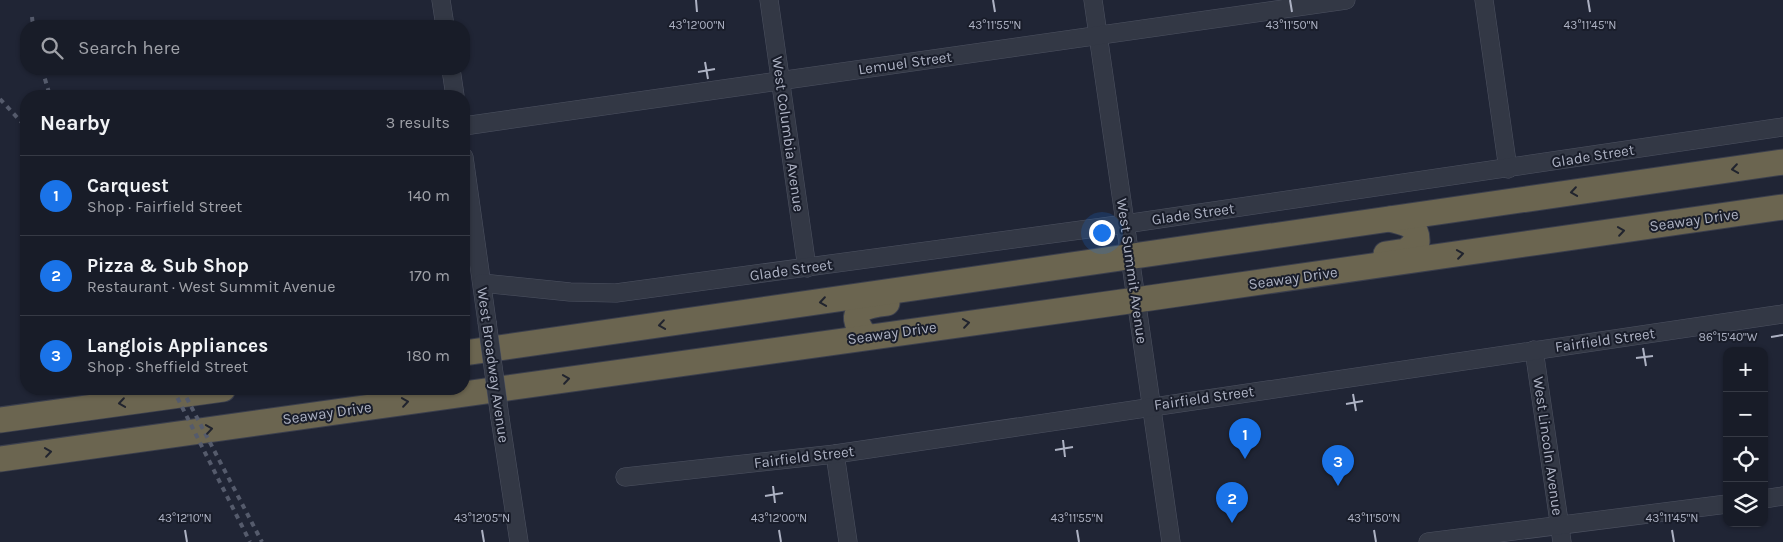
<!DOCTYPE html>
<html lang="en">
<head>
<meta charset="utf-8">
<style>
	body { margin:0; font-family:Karla,sans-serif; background:#212530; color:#f1f3f6 }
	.controls { position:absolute; right:15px; bottom:15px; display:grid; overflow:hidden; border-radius:10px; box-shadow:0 1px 4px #0004 }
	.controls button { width:45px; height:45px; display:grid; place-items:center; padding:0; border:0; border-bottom:1px solid #363a45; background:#181c28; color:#f1f3f6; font:25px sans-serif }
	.you { position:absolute; left:1101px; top:232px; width:18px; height:18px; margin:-12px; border:4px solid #fff; border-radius:50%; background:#1a73e8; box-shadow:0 0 0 8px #1a73e833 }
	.badge { display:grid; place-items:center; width:32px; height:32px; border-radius:50%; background:#1a73e8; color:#fff; font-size:16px; font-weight:700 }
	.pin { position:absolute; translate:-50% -41px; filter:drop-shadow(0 1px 2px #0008) }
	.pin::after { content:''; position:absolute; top:26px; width:18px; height:15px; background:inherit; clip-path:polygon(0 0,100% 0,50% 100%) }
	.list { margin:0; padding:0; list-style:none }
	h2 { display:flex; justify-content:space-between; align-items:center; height:65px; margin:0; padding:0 20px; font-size:21px }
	h2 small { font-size:16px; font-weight:400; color:#9fa1a8 }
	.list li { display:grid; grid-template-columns:32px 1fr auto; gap:15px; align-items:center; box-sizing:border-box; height:80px; padding:0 20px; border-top:1px solid #363a45 }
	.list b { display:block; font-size:19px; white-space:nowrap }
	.list p { margin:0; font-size:16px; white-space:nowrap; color:#9fa1a8 }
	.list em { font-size:16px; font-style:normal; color:#9fa1a8 }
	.icon { flex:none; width:28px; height:28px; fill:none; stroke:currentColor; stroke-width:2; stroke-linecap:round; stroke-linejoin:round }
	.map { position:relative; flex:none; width:1783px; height:542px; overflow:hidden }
	.search { position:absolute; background:#181c28; box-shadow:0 1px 4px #0004; left:20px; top:20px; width:450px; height:55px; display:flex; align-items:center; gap:12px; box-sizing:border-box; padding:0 18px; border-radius:20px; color:#9fa1a8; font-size:19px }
	.panel { position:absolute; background:#181c28; box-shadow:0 1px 4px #0004; left:20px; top:90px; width:450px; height:305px; border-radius:20px }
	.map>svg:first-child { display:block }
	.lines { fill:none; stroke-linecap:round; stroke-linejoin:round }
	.minor-casing { stroke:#4d5261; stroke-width:19 }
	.highway-casing { stroke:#3b3f4d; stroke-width:27 }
	.minor { stroke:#333845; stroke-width:18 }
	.highway { stroke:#6b6550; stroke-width:25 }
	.rail { stroke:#555b6c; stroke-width:4; stroke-dasharray:5 5; stroke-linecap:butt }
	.minor-bridge-casing { stroke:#4d5261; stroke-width:19; stroke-linecap:butt }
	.minor-bridge { stroke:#333845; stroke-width:18 }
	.oneway { stroke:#21242e }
	.ticks { fill:none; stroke:#adb2c3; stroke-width:2 }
	.labels { text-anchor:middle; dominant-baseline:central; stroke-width:4; stroke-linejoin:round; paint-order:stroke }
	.street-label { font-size:15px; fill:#adb2c3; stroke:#191d2a }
	.ticks-label { font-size:12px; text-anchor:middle; fill:#adb2c3; stroke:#191d2a; stroke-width:4; stroke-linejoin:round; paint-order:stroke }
</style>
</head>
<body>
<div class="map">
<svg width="1783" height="542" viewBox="0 0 1783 542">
	<rect width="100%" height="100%" fill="#202535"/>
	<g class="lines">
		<defs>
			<g id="minor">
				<polyline points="441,0 445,26"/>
				<polyline points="769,0 807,268"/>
				<polyline points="1093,0 1171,542"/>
				<polyline points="1484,0 1508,169"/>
				<polyline points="451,69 455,96"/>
				<polyline points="464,126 1346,0"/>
				<polyline points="464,157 487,322"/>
				<polyline points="482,283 570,292 616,293 1125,224 1783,127"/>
				<polyline points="1534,350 1562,542"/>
				<polyline points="500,418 519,542"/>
				<polyline points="835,454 848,542"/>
				<polyline points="625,477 835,454 1783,314"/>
				<polyline points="1764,499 1783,496"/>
				<polyline points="1428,542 1727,504"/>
			</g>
			<g id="highway">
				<path d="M1386,254L1406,251L1417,242C1418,224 1404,223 1390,219"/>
				<path d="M866,337C845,311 862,306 887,303"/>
				<polyline points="464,353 1783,162"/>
				<polyline points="0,420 223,389"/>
				<polyline points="0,459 1136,300 1783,207"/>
			</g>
		</defs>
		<use href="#minor" class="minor-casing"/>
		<use href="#highway" class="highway-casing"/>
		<use href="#minor" class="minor"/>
		<use href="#highway" class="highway"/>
		<g class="rail">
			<polyline points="32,17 33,26"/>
			<polyline points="42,69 50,96"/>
			<polyline points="0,99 26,127"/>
			<polyline points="173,389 250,542"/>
			<polyline points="182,389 262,542"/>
		</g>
		<defs>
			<polyline id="minor-bridge" points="487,322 500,418"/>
		</defs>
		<use href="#minor-bridge" class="minor-bridge-casing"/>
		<use href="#minor-bridge" class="minor-bridge"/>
	</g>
	<defs><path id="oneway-chevron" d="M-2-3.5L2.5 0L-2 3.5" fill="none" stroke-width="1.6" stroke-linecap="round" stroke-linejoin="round" transform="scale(1.25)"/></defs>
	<g class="oneway">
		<use href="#oneway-chevron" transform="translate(1735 169) rotate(172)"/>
		<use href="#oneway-chevron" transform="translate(1574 192) rotate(172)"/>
		<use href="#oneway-chevron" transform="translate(1621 231) rotate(-8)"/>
		<use href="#oneway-chevron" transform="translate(1460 254) rotate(-8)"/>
		<use href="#oneway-chevron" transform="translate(823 302) rotate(172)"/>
		<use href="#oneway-chevron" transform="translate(966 323) rotate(-8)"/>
		<use href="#oneway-chevron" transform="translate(662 325) rotate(172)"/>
		<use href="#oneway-chevron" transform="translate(566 379) rotate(-8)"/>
		<use href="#oneway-chevron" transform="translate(405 402) rotate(-8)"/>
		<use href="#oneway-chevron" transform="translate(122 403) rotate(172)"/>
		<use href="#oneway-chevron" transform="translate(209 429) rotate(-8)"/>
		<use href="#oneway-chevron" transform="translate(48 452) rotate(-8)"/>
	</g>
	<path class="ticks" d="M696,0L697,12M993,0L995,12M1290,0L1292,12M1588,0L1590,12M705,62L708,79M698,72L715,69M1771,337L1783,335M1643,348L1646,366M1636,358L1653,356M1353,394L1356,411M1346,404L1363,401M1063,440L1065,457M1055,450L1073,447M773,486L775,503M765,496L783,493M185,530L187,542M482,530L484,542M779,530L781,542M1077,530L1079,542M1374,530L1376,542M1672,530L1674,542"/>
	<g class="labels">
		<g class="street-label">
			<text transform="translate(905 63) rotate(-8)">Lemuel Street</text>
			<text transform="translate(788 134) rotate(82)">West Columbia Avenue</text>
			<text transform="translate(1593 156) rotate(-9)">Glade Street</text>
			<text transform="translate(1193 214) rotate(-8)">Glade Street</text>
			<text transform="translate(1694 220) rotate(-8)">Seaway Drive</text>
			<text transform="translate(791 270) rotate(-8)">Glade Street</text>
			<text transform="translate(1132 271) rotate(82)">West Summit Avenue</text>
			<text transform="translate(1293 278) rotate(-8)">Seaway Drive</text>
			<text transform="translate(892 333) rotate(-8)">Seaway Drive</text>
			<text transform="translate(1605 340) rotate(-8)">Fairfield Street</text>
			<text transform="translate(493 365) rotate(82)">West Broadway Avenue</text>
			<text transform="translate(1204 398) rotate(-8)">Fairfield Street</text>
			<text transform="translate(327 413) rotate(-8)">Seaway Drive</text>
			<text transform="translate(1548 446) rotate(82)">West Lincoln Avenue</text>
			<text transform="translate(804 457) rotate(-7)">Fairfield Street</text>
		</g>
	</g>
	<g class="ticks-label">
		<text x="697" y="29">43°12'00"N</text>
		<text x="995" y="29">43°11'55"N</text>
		<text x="1292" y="29">43°11'50"N</text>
		<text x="1590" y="29">43°11'45"N</text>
		<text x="1728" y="341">86°15'40"W</text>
		<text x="185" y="522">43°12'10"N</text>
		<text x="482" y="522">43°12'05"N</text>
		<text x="779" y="522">43°12'00"N</text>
		<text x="1077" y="522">43°11'55"N</text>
		<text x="1374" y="522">43°11'50"N</text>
		<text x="1672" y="522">43°11'45"N</text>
	</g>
</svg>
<div class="controls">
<button>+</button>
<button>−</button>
<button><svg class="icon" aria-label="locate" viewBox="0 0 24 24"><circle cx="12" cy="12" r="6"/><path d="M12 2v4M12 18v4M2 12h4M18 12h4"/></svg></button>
<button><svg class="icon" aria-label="layers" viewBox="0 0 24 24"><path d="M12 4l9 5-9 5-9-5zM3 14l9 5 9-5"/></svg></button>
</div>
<div class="you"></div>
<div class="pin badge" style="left:1245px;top:459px">1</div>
<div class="pin badge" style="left:1232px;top:523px">2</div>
<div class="pin badge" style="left:1338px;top:486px">3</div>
<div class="search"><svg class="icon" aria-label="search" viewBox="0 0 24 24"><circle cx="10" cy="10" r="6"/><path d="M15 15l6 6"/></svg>Search here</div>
<section class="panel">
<h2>Nearby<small>3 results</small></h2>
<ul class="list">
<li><span class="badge">1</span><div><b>Carquest</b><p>Shop · Fairfield Street</p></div><em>140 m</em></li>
<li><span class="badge">2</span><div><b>Pizza &amp; Sub Shop</b><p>Restaurant · West Summit Avenue</p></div><em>170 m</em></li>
<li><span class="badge">3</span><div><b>Langlois Appliances</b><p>Shop · Sheffield Street</p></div><em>180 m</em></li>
</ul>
</section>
</div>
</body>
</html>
